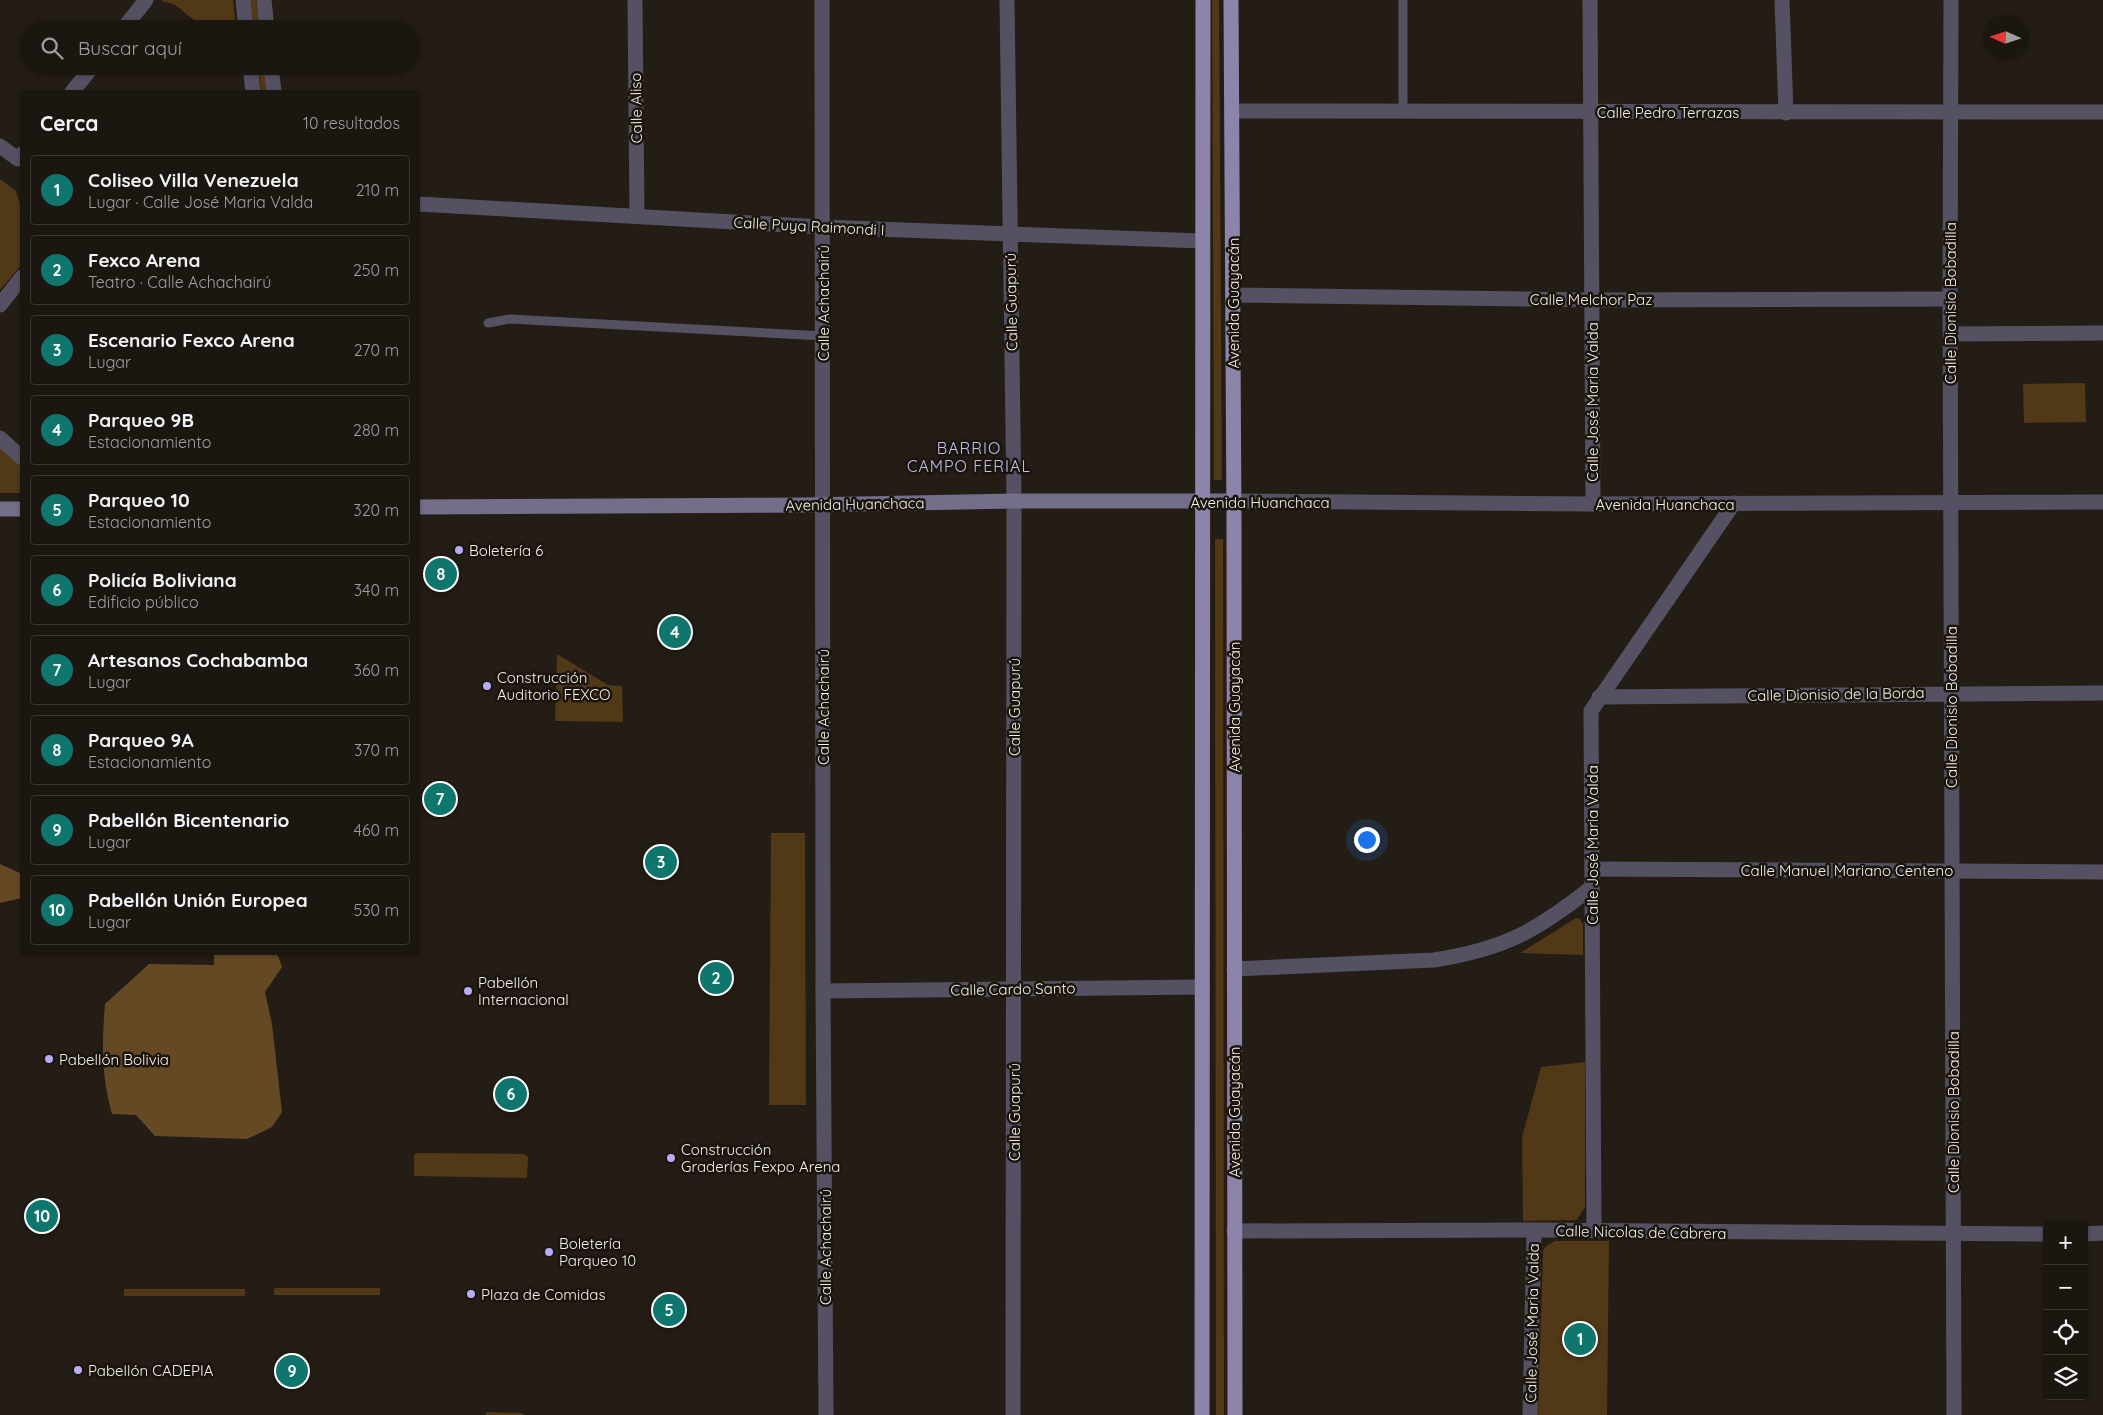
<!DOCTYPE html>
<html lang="es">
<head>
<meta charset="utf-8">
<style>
	body { margin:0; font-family:Quicksand,sans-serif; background:#241f19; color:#f1f3f6 }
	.controls { position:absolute; right:15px; bottom:15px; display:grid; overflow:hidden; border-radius:5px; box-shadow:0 1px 4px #0004 }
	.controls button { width:45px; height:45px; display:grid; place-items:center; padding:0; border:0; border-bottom:1px solid #393530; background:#1b1610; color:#f1f3f6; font:25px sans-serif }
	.compass { position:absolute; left:1983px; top:15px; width:45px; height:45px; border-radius:50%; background:#1b1610; box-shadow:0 1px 4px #0004; rotate:273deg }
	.you { position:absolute; left:1366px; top:839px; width:18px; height:18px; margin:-12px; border:4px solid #fff; border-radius:50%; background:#1a73e8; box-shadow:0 0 0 8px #1a73e833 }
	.badge { display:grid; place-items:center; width:32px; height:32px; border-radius:50%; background:#0f766e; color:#fff; font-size:16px; font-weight:700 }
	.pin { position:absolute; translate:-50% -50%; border:2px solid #fff; box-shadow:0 1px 5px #0006 }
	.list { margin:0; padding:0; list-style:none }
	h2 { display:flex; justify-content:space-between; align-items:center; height:65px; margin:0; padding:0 20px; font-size:21px }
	h2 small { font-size:16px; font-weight:400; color:#a09f9f }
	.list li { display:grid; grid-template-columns:32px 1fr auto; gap:15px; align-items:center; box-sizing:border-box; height:70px; margin:0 10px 10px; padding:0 10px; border:1px solid #393530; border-radius:5px }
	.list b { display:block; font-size:19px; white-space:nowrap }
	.list p { margin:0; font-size:16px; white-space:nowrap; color:#a09f9f }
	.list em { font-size:16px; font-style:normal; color:#a09f9f }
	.icon { flex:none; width:28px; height:28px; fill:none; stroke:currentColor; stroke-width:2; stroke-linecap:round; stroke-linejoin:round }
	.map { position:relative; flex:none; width:2103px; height:1415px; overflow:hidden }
	.search { position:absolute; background:#1b1610; box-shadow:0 1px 4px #0004; left:20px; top:20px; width:400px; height:55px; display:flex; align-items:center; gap:12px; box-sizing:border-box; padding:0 18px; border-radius:28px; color:#a09f9f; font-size:19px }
	.panel { position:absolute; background:#1b1610; box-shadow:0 1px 4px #0004; left:20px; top:90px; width:400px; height:865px; border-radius:5px }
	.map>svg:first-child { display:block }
	.green { fill:#513817 }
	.forest { fill:#654925 }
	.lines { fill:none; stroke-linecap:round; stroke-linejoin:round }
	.lane { stroke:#555163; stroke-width:9 }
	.street { stroke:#555163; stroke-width:15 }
	.secondary { stroke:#746e8a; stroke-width:15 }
	.primary { stroke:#8c84a9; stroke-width:15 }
	.poi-dot { fill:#bbaaf6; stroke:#1a140c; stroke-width:2 }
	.labels { text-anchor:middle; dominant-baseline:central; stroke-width:5; stroke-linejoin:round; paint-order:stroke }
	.street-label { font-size:15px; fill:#f5f1eb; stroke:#1a140c }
	.poi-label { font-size:15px; fill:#f5f1eb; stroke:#1a140c; text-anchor:start }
	.neighbourhood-label { font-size:16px; letter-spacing:1px; fill:#c7bcf5; stroke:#1a140c }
</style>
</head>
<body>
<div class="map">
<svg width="2103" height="1415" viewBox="0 0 2103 1415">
	<rect width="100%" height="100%" fill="#241d15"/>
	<g class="green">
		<polygon points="161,0 233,0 236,29 205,29 174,4 164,2"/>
		<polygon points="250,0 256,0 260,29 253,29"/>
		<polygon points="1212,0 1219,0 1222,480 1214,480"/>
		<polygon points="258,66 264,66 267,92 261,92"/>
		<polygon points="0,179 16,191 19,201 22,204 22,264 0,290"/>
		<polygon points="2085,383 2086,422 2024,423 2023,384"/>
		<polygon points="0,447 22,466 22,493 0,493"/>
		<polygon points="1215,539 1223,539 1224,1415 1216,1415"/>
		<polygon points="557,654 608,685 622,686 623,722 555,721"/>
		<polygon points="771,833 805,833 806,1105 769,1105"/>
		<polygon points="1576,918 1580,919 1583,924 1583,955 1520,953"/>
		<polygon points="1585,1062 1585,1207 1577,1220 1523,1221 1522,1137 1541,1067"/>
		<polygon points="418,1153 524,1154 528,1157 527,1178 414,1176 414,1155"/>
		<polygon points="1555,1241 1609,1241 1607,1415 1538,1415 1543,1251 1546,1246"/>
		<rect x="274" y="1288" width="106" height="7"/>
		<rect x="124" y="1289" width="121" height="7"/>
		<polygon points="486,1412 523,1413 523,1415 486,1415"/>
	</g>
	<g class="forest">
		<polygon points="0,864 22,874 22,898 0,903"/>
		<path d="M214,953H277L282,967L265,992L272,1024L282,1112L272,1127L247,1139L155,1136L136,1115L112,1114C101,1074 102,1044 105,1004L149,964L214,965Z"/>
	</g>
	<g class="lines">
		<g class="lane">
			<polyline points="1403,0 1403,111"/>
			<polyline points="488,323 510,319 824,336"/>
		</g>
		<g class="street">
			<polyline points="243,0 246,29"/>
			<polyline points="264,0 267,29"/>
			<polyline points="635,0 637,216"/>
			<polyline points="822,0 823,991 826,1415"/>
			<polyline points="1007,0 1014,501 1013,1415"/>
			<polyline points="1590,0 1593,504"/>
			<polyline points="1782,0 1786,113"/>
			<polyline points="1951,0 1950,299 1954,1415"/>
			<polyline points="123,29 146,0"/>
			<polyline points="250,66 253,92"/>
			<polyline points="271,66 274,92"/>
			<polyline points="72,92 93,66"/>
			<polyline points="1232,111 2103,112"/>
			<polyline points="0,146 18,159 22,154"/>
			<polyline points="418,204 822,227 1202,241"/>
			<polyline points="1233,295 1592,300 1950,299"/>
			<polyline points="0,305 22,277"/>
			<polyline points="1951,334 2103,333"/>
			<polyline points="0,438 22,458"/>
			<polyline points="1234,501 1593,504 2103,502"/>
			<polyline points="1599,697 2103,693"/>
			<polyline points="1592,869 2103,872"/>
			<path d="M1234,969L1434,960C1505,949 1536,931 1591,888"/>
			<polyline points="823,991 1202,987"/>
			<polyline points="1234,1231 1534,1230 2047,1234"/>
			<polyline points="1594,1231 1591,711 1734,503"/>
			<polyline points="2084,1234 2103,1233"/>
			<polyline points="1530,1415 1534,1230"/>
		</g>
		<g class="secondary">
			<polyline points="418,507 807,505 1014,501 1234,501"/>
			<polyline points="0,509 22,509"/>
		</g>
		<g class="primary">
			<polyline points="1231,0 1234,520 1235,1415"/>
			<polyline points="1202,1415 1203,0"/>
		</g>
	</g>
	<g class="poi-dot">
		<circle cx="459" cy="550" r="5"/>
		<circle cx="487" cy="686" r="5"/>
		<circle cx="468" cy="991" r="5"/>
		<circle cx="49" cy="1059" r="5"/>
		<circle cx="671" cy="1158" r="5"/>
		<circle cx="549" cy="1252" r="5"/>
		<circle cx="471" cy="1294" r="5"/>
		<circle cx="78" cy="1370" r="5"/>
	</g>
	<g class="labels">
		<g class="street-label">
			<text transform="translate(636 108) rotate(-91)">Calle Aliso</text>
			<text x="1668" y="112">Calle Pedro Terrazas</text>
			<text transform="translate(809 226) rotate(3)">Calle Puya Raimondi I</text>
			<text x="1591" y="299">Calle Melchor Paz</text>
			<text transform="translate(1011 302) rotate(-91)">Calle Guapurú</text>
			<text transform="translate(823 303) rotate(-90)">Calle Achachairú</text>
			<text transform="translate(1233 303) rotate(-90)">Avenida Guayacán</text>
			<text transform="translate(1950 303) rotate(-90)">Calle Dionisio Bobadilla</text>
			<text transform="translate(1592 402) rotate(-90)">Calle José Maria Valda</text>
			<text x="1260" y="502">Avenida Huanchaca</text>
			<text transform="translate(855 504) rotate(-1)">Avenida Huanchaca</text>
			<text x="1665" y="504">Avenida Huanchaca</text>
			<text transform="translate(1836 694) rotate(-1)">Calle Dionisio de la Borda</text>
			<text transform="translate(823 707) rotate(-90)">Calle Achachairú</text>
			<text transform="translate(1014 707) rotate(-90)">Calle Guapurú</text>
			<text transform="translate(1234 707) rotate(-90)">Avenida Guayacán</text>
			<text transform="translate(1951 707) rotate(-90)">Calle Dionisio Bobadilla</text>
			<text transform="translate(1592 845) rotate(-90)">Calle José Maria Valda</text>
			<text x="1847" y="870">Calle Manuel Mariano Centeno</text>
			<text transform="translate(1013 989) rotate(-1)">Calle Cardo Santo</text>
			<text transform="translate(1014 1112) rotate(-90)">Calle Guapurú</text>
			<text transform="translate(1234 1112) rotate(-90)">Avenida Guayacán</text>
			<text transform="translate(1953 1112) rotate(-90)">Calle Dionisio Bobadilla</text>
			<text transform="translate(1641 1232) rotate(1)">Calle Nicolas de Cabrera</text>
			<text transform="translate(825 1247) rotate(-90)">Calle Achachairú</text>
			<text transform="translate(1532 1323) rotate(-89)">Calle José Maria Valda</text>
		</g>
		<g class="poi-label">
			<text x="469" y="550">Boletería 6</text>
			<text x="497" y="677">Construcción<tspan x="497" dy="17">Auditorio FEXCO</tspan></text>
			<text x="478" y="982">Pabellón<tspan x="478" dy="17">Internacional</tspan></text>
			<text x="59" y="1059">Pabellón Bolivia</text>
			<text x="681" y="1149">Construcción<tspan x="681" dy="17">Graderías Fexpo Arena</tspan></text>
			<text x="559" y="1243">Boletería<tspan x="559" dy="17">Parqueo 10</tspan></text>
			<text x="481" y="1294">Plaza de Comidas</text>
			<text x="88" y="1370">Pabellón CADEPIA</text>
		</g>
		<g class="neighbourhood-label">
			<text x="969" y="448">BARRIO<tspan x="969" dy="18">CAMPO FERIAL</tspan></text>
		</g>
	</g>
</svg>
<div class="controls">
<button>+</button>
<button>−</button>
<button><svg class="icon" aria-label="locate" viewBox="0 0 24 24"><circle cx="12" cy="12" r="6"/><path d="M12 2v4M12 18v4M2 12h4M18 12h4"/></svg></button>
<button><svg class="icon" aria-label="layers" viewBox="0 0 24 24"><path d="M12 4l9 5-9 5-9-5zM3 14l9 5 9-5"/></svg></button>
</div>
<svg class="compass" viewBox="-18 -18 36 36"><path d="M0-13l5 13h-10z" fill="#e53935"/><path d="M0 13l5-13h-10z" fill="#a09f9f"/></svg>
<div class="you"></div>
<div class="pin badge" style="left:1580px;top:1339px">1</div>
<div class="pin badge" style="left:716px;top:978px">2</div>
<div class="pin badge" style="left:661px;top:862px">3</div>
<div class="pin badge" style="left:675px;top:632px">4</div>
<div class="pin badge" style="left:669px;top:1310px">5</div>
<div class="pin badge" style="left:511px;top:1094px">6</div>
<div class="pin badge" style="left:440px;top:799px">7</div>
<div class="pin badge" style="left:441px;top:574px">8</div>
<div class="pin badge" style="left:292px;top:1371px">9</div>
<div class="pin badge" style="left:42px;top:1216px">10</div>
<div class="search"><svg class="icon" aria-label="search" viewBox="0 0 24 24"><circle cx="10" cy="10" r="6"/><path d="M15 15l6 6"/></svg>Buscar aquí</div>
<section class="panel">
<h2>Cerca<small>10 resultados</small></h2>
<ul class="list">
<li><span class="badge">1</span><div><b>Coliseo Villa Venezuela</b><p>Lugar · Calle José Maria Valda</p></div><em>210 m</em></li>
<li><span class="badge">2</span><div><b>Fexco Arena</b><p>Teatro · Calle Achachairú</p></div><em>250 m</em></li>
<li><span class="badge">3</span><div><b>Escenario Fexco Arena</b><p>Lugar</p></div><em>270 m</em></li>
<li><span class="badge">4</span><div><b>Parqueo 9B</b><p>Estacionamiento</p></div><em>280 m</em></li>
<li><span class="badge">5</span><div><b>Parqueo 10</b><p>Estacionamiento</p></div><em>320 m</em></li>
<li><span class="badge">6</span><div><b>Policía Boliviana</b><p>Edificio público</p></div><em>340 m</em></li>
<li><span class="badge">7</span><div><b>Artesanos Cochabamba</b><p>Lugar</p></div><em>360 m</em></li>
<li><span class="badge">8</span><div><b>Parqueo 9A</b><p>Estacionamiento</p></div><em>370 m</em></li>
<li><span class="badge">9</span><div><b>Pabellón Bicentenario</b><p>Lugar</p></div><em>460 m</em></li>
<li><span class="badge">10</span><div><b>Pabellón Unión Europea</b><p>Lugar</p></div><em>530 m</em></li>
</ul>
</section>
</div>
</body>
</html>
